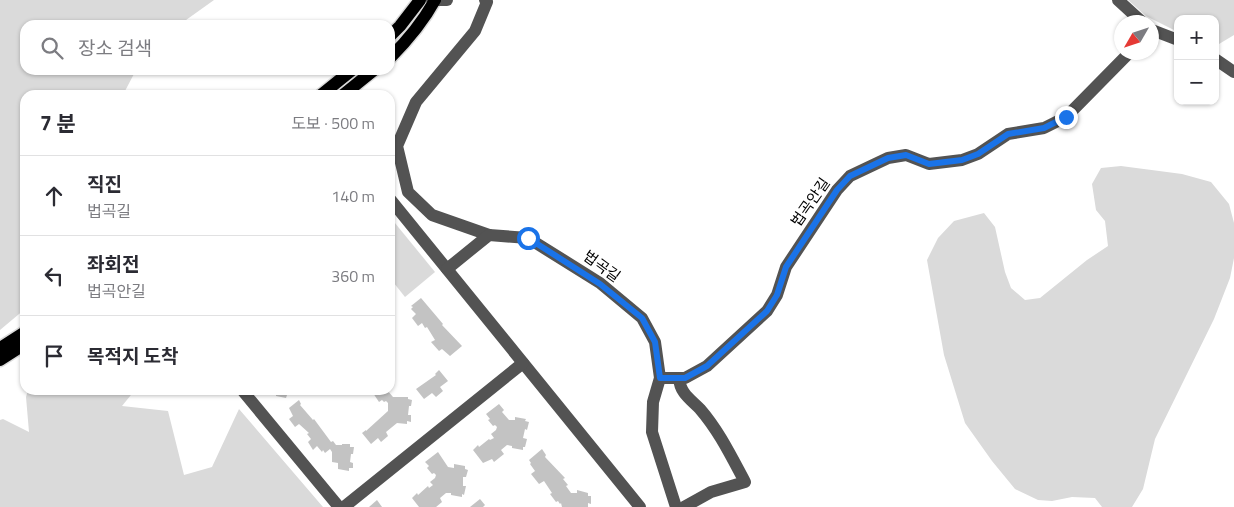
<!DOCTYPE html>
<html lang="ko">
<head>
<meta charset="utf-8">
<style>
	body { margin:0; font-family:"Titillium Web","Noto Sans KR",sans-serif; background:#f7f7f7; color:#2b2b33 }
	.controls { position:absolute; right:15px; top:15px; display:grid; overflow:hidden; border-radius:10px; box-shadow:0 1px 4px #0004 }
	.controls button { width:45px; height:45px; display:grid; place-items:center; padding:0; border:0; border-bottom:1px solid #e1e1e2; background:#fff; color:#2b2b33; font:25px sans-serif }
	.compass { position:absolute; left:1114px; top:15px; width:45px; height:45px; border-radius:50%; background:#fff; box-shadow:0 1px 4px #0004; rotate:231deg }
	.stop { position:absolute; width:15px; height:15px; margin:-11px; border:4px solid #1a73e8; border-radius:50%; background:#fff }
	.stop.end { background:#1a73e8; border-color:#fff; box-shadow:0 1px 5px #0008 }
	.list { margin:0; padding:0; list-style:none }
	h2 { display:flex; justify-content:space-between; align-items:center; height:65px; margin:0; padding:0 20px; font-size:21px }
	h2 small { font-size:16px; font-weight:400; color:#7c7c81 }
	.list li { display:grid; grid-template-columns:32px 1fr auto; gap:15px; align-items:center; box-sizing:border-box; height:80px; padding:0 20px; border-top:1px solid #e1e1e2 }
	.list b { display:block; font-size:19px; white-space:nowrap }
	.list p { margin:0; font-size:16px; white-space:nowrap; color:#7c7c81 }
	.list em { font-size:16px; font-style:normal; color:#7c7c81 }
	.icon { flex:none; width:28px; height:28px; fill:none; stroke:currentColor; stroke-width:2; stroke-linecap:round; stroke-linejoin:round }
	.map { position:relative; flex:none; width:1234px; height:507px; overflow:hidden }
	.search { position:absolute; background:#fff; box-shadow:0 1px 4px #0004; left:20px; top:20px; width:375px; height:55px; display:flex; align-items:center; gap:12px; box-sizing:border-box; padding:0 18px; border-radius:15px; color:#7c7c81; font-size:19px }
	.panel { position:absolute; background:#fff; box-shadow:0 1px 4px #0004; left:20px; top:90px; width:375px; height:305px; border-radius:15px }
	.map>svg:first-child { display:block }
	.green { fill:#dadada }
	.building { fill:#c3c3c3 }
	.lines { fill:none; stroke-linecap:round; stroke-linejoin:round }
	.major-casing { stroke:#dbdbdb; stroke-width:15 }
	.minor { stroke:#535353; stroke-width:12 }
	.major { stroke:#000; stroke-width:12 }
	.route { stroke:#1a73e8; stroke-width:6 }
	.labels { text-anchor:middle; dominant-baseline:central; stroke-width:4; stroke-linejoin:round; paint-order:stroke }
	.street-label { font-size:15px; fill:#000; stroke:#fff }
</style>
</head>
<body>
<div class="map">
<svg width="1234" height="507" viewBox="0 0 1234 507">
	<rect width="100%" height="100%" fill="#fff"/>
	<g class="green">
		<polygon points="0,0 214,0 179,25 25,25 25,70 136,70 125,91 125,95 25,95 25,309 0,330"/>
		<polygon points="1128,0 1234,0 1234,35 1219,44 1215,43 1215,19 1178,19 1178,32 1146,16"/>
		<polygon points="1121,166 1182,174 1211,182 1229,204 1234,223 1234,258 1230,278 1214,319 1155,439 1143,489 1132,507 1102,507 1095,498 1072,497 1052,501 1038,500 1015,489 992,461 965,423 944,355 927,260 938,238 954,221 984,213 995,227 1005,272 1011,288 1025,300 1040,298 1087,260 1108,246 1105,221 1096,210 1092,184 1101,168"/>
		<polygon points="390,217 435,272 405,297 390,278"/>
		<polygon points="28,390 135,390 122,406 168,411 184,475 212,467 239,409 323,507 0,507 0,420 3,419 29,432 26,397"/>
	</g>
	<g class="building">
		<polygon points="390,294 394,299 391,300 394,304 390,307"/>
		<polygon points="421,298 443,324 442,325 462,346 450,356 442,349 439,351 431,342 435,340 427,327 425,328 422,323 418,326 412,318 416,314 411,309 413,307 411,306"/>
		<polygon points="439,370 448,381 440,387 443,391 436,397 432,393 424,399 416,389 436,375 435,374"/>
		<polygon points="271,390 291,390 290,395 287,395 286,398 276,396 276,394 271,393"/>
		<polygon points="371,390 387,390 393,397 408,397 408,399 412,400 411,406 409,406 408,415 411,415 411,422 407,421 407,424 397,423 386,432 388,436 381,442 378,438 371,444 362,433 366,430 366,431 388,411 388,403 386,401 384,402 382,400 379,402"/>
		<polygon points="299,400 301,404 300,405 313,420 314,419 331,442 333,441 336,445 342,445 342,444 350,444 350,447 354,447 353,454 351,454 350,462 353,463 353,468 349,468 349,471 338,469 338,463 332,462 332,452 330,449 325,453 323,450 322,452 317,446 313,450 308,442 311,439 307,434 309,433 299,424 295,427 289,419 293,416 289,408"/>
		<polygon points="499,404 504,410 502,412 509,420 515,420 515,417 526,419 525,421 529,422 527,430 525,429 523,438 527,439 525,447 523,447 523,450 512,448 512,446 507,445 501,450 504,454 494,462 492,459 483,463 473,450 478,445 479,447 489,439 490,440 494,438 491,434 496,430 497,427 495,425 493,426 488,420 490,419 486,414"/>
		<polygon points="542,449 546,455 545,457 565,478 563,479 568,485 566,486 571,493 577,493 577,490 588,493 588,496 591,496 591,504 588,503 588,507 562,507 561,503 560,504 558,501 556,502 550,494 552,493 544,481 539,484 531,474 535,471 530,464 531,463 529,460"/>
		<polygon points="438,452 448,467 454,468 454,464 465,466 465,469 468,470 466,477 463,477 463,486 466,486 464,495 462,494 462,497 451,495 451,493 446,493 440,498 442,502 436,507 419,507 412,498 417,493 418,495 428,486 429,488 433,485 430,482 435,478 436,475 434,473 432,474 427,468 429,466 425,462"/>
		<polygon points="480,499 485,505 483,507 470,507"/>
		<polygon points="377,500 382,507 369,507"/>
	</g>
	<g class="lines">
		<defs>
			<g id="major">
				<polyline points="390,36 400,26 420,0"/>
				<path d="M390,58C408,40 423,22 435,0"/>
				<polyline points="321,95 352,70"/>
				<polyline points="343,95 374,70"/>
				<polyline points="0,348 25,332"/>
				<polyline points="0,360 25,344"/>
			</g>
		</defs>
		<use href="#major" class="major-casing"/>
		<g class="minor">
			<polyline points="432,0 447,0"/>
			<polyline points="485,0 487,2 475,31 416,102 397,146 408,192 432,215 489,235"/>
			<polyline points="1118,0 1142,22"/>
			<polyline points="1152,30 1178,40"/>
			<polyline points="1215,59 1234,72"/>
			<polyline points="390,199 640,507"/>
			<polyline points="447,269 489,235 528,238 600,283 642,318 655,342 660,378 653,402 652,432 676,507"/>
			<polyline points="660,378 685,378 707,366 767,311 777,295 786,267 837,190 850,176 888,158 906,155 929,164 962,160 978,154 1008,134 1044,128 1066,117 1130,52"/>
			<path d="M679,378C680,393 690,399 700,409C719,431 731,456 745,482L711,492L684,507"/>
			<polyline points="242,390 339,507"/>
			<polyline points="344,507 523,363"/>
		</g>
		<use href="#major" class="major"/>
	</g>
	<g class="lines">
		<polyline class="route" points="528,238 600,284 642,318 655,342 660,378 685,378 707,366 767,311 777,295 786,267 837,190 850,176 888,158 906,155 929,164 962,160 978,154 1008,134 1044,128 1066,117"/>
	</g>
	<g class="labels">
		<g class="street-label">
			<text transform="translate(810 202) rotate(-55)">법곡안길</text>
			<text transform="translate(602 266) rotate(36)">법곡길</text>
		</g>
	</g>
</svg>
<div class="controls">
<button>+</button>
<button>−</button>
</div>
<svg class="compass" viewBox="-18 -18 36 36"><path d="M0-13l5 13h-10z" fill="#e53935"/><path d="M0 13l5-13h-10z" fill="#7c7c81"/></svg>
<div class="stop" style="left:528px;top:238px"></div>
<div class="stop end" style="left:1066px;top:117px"></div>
<div class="search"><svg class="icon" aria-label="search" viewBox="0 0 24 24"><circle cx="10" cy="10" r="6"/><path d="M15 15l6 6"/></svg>장소 검색</div>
<section class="panel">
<h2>7 분<small>도보 · 500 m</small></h2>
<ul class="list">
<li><svg class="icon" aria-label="ahead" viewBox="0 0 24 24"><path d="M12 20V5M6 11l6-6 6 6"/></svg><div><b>직진</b><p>법곡길</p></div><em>140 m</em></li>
<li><svg class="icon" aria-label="left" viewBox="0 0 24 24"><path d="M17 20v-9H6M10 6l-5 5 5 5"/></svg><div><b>좌회전</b><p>법곡안길</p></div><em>360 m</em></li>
<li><svg class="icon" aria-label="arrive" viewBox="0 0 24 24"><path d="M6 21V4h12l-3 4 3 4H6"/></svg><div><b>목적지 도착</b></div></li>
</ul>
</section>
</div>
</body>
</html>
